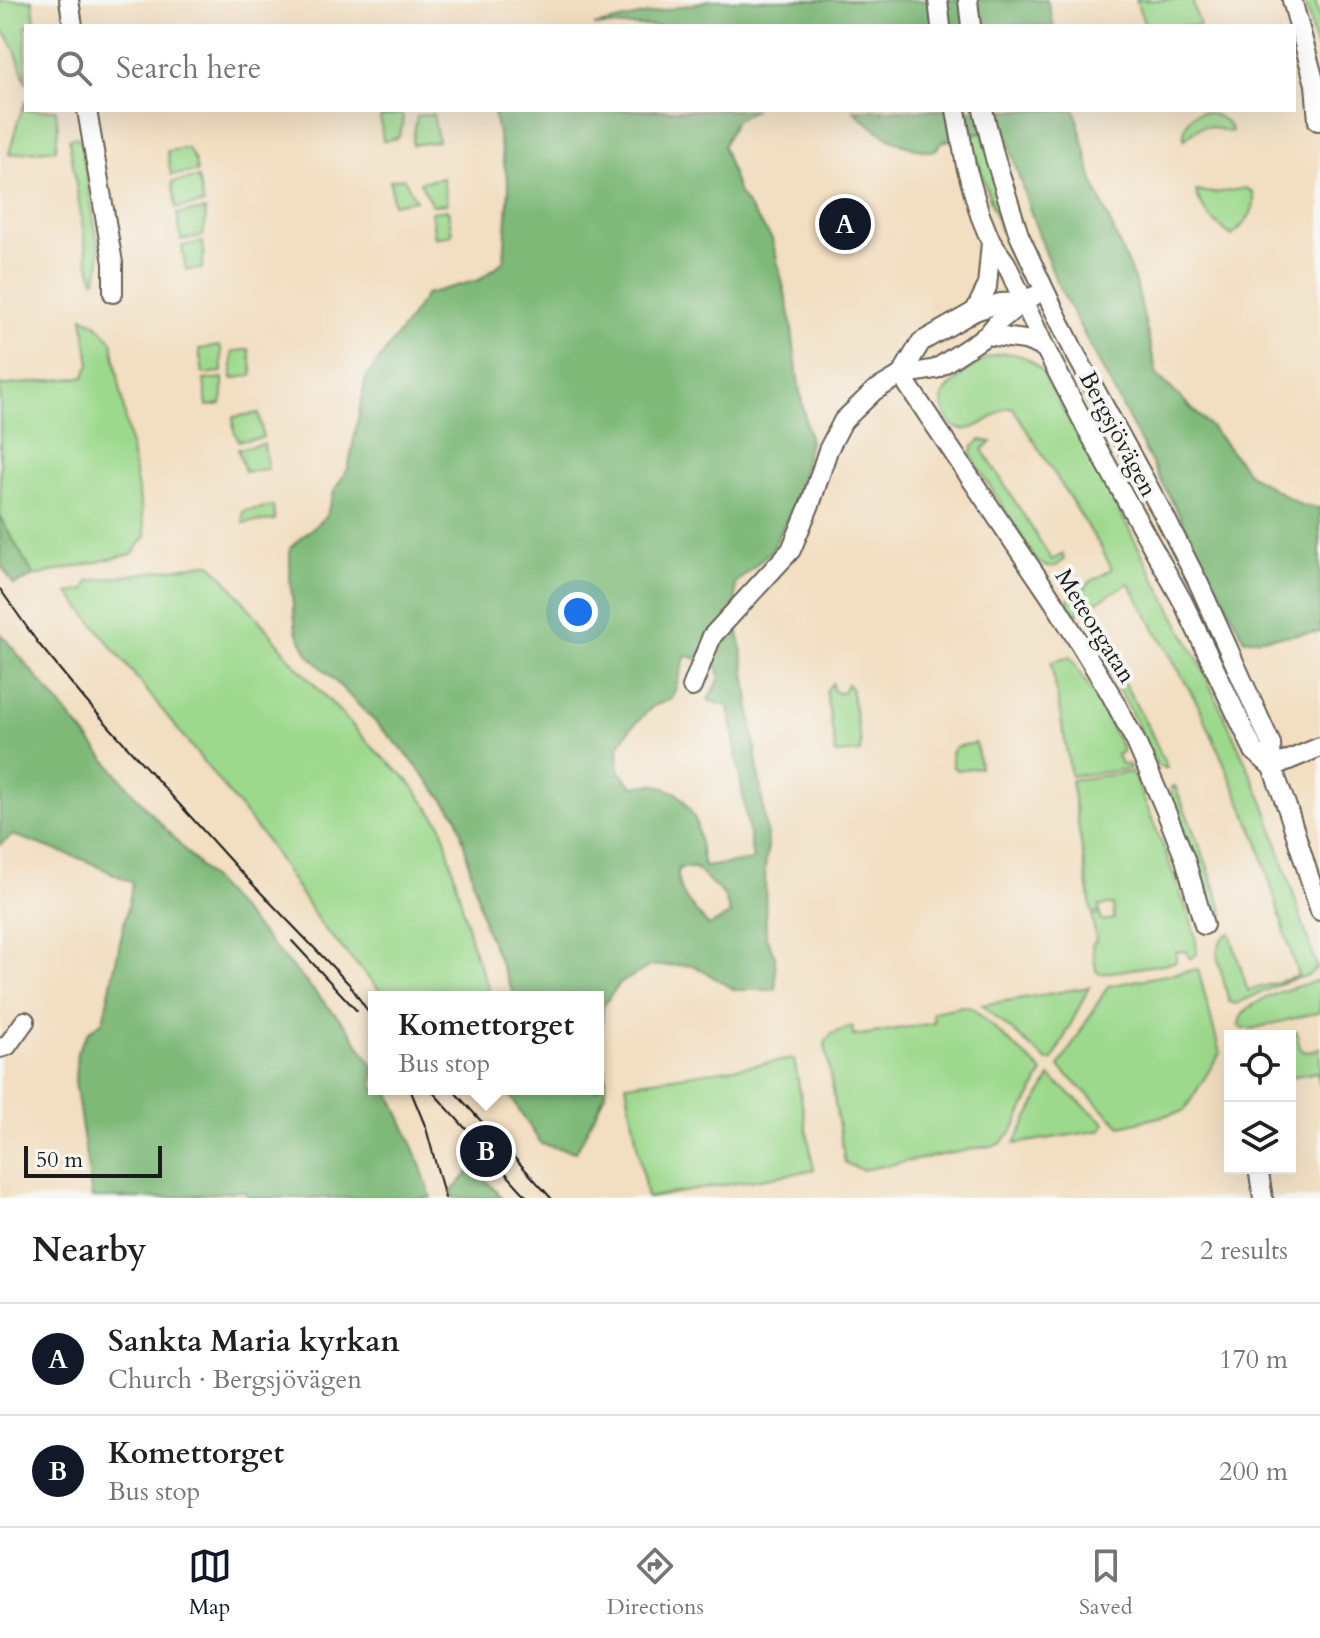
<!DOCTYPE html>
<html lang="en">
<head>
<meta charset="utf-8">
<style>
	body { margin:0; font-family:Cardo,serif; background:#f6f6f6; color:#202124 }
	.controls { position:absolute; right:24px; bottom:24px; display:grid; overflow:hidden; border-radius:0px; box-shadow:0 8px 32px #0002 }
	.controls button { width:72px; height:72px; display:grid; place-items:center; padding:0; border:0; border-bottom:2px solid #e0e0e0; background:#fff; color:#202124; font:40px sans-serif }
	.scale { position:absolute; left:24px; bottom:20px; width:138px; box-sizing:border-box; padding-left:8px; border:4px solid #1c1c1c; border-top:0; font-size:22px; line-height:28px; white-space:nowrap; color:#1c1c1c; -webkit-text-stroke:6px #f6f6f2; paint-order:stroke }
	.you { position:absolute; left:578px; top:612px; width:28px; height:28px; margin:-20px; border:6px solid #fff; border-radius:50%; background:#1a73e8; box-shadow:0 0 0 12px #1a73e833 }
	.badge { display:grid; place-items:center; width:52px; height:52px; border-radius:50%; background:#111827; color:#fff; font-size:26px; font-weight:700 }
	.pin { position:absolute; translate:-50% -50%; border:4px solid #fff; box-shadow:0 2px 8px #0006 }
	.popup { position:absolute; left:368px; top:991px; width:236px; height:104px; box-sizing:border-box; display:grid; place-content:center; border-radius:0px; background:#fff; filter:drop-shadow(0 2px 6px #0005); font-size:26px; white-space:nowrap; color:#757577 }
	.popup b { font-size:30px; color:#202124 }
	.popup::after { content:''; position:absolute; left:50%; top:100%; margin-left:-16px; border:16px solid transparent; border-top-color:#fff }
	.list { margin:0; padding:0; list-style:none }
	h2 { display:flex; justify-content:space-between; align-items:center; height:104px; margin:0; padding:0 32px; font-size:34px }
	h2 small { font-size:26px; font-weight:400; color:#757577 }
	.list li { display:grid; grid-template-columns:52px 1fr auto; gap:24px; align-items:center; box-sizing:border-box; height:112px; padding:0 32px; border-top:2px solid #e0e0e0 }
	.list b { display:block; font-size:30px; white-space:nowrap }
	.list p { margin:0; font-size:26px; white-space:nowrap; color:#757577 }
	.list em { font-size:26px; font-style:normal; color:#757577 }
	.icon { flex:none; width:44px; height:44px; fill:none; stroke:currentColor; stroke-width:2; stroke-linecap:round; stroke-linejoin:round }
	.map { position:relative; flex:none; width:1320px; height:1198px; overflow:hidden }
	.search { position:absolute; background:#fff; box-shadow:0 8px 32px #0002; left:24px; right:24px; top:24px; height:88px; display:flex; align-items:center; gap:20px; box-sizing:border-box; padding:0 28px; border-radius:0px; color:#757577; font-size:30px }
	.sheet { height:328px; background:#fff }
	nav { display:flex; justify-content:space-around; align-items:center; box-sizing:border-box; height:112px; border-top:2px solid #e0e0e0; background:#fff; font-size:22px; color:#757577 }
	nav a { display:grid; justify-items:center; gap:4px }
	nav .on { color:#111827 }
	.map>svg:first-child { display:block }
	.green { fill:#9dd98d; stroke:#5c7a54; stroke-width:2 }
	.forest { fill:#7eb978; stroke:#4d6a4a; stroke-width:2; fill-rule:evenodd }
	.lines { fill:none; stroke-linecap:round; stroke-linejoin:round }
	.minor-casing { stroke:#676055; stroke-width:22 }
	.minor { stroke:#fff; stroke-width:18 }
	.tram { stroke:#1c1c1c; stroke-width:2 }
	.labels { text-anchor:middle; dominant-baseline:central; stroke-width:8; stroke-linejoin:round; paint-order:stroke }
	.street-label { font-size:24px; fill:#1c1c1c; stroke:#f6f6f2 }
</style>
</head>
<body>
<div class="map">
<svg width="1320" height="1198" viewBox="0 0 1320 1198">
	<rect width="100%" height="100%" fill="#f6f6f2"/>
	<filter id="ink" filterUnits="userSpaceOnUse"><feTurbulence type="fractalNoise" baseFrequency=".0125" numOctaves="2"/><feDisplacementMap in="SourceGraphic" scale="16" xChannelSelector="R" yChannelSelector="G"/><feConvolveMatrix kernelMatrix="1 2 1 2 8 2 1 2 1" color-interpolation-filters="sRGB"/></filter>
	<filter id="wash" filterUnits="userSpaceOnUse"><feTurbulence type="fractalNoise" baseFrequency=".006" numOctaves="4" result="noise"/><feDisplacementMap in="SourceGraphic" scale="32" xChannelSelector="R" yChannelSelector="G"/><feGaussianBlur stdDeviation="1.8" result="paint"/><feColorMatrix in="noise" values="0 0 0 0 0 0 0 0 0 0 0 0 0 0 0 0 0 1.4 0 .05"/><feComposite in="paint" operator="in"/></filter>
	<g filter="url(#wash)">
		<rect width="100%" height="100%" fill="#f2dec0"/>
		<g class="green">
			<polygon points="0,0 32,0 36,26 26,26 26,84 16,52 9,38 0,27"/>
			<polygon points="1136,0 1192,0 1200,26 1145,26"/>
			<path d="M1302,0H1315L1320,18V52C1312,44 1311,22 1307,9H1305Z"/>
			<polygon points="26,100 26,110 56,110 58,127 56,149 9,154 18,121"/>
			<path d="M964,110H975L1021,260L1023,273L1021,277L1018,275C996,220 978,168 964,110Z"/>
			<path d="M1201,112C1213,112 1228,120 1232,131L1230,132C1204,126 1207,119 1184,140C1183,128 1188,115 1201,112Z"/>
			<polygon points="402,113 403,124 398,138 383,141 380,117"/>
			<polygon points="433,114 438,141 412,145 417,116"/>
			<polygon points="76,137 81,142 99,250 100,263 96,279 94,280 88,261 69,139"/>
			<polygon points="188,148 195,161 197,172 171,175 167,151"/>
			<polygon points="198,178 204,204 176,208 172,182"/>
			<polygon points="404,178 416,200 393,204 390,180"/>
			<polygon points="443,178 447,204 432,205 420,182"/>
			<path d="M1246,188L1253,193C1258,211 1244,224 1232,236C1215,223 1202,213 1196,191L1215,193Z"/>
			<polygon points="205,210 206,219 203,236 181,240 177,214"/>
			<polygon points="448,210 452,235 435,238 431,212"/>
			<polygon points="203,242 204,255 202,269 186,270 182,246"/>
			<polygon points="83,317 95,323 112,341 146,536 132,554 34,576 0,517 0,386 84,377 90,364"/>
			<polygon points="219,346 221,348 222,372 203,374 199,349"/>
			<polygon points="249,349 253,375 232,379 232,352"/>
			<path d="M1005,353C1023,354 1033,360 1043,373L1111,495L1199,662L1235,739L1266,808L1317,968L1308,975L1280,984L1236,1004L1229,1002L1217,955C1218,945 1221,937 1230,933L1248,991L1298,976L1257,839L1200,708L1129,583L1079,612L1074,613L1068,605V599L1086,588L1085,585L1112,569L1100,546L1013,408L1011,407L1006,408C991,417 963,443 949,421C944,413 942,405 942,396C959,376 979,356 1005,353Z"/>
			<polygon points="223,378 223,395 221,404 207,406 204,380"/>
			<polygon points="259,413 263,438 239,441 234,431 233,417"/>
			<polygon points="980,440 992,442 982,449 1052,560 1063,554 1064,560 1056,566 1047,567 1036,560 971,456 973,447"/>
			<polygon points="264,444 268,469 245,472 238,449"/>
			<polygon points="273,506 275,520 243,523 243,511"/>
			<polygon points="1145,517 1149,518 1195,594 1256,726 1263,750"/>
			<polygon points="205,564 210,564 220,573 284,650 283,651 377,752 407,779 442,826 473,949 489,989 484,997 386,997 321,925 265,839 69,593 85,590 89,581"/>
			<polygon points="1093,627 1150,730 1167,768 1159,767 1156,764 1130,710 1090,640 1087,632"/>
			<polygon points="1070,657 1101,707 1122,748 1122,752 1117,755 1121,764 1129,765 1130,769 1071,776 1051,662"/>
			<polygon points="832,683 833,690 837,693 843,692 847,684 851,688 861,743 860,752 836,754 826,691"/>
			<polygon points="976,743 980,767 957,770 953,767 951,753 955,747"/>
			<path d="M1125,773H1131L1133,775C1151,814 1166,853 1180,893C1188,912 1197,933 1197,954L1191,958H1189L1187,951L1176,952V962L1100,974L1096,971L1092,945L1096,940L1092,916L1100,914L1101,921L1114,919L1113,905L1099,906L1100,912L1092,913L1071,780Z"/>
			<polygon points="1175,786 1206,862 1224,914 1218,914 1213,907 1171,797 1171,787"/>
			<polygon points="1198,969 1220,1053 1184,1111 1121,1126 1059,1067 1108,986"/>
			<path d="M1320,980V1012L1251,1029H1242L1239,1026C1240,1020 1239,1019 1243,1014C1256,997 1300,985 1320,980Z"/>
			<polygon points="1089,987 1053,1060 1047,1061 982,1005"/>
			<polygon points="963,1006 973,1009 1043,1072 1013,1130 1000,1144 862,1170 845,1163 825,1044 831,1034 852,1026 854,1036 934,1023 933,1012"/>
			<polygon points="1296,1032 1300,1048 1305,1052 1315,1051 1320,1047 1320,1085 1317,1072 1290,1077 1290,1036 1282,1036"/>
			<polygon points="794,1059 814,1170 647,1198 626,1084"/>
			<polygon points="1050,1077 1105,1123 1102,1130 1014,1144"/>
		</g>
		<g class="forest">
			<polygon points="710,0 1047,0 1054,26 594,26"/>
			<path d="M493,110H754L735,121L723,146L739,194L772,239L790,314L799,387L810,442L793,507L772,550L735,584L738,630L744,664L768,845L765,869L766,937L775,956L776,990H735L693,965L650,966L618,985L603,1006L599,1049L606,1075L605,1094L576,1152L541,1144L509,1094L511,1089H598V997H515L485,928L457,816L404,751L309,655L296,630L290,578V548L326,516L335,489L348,469L366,378L408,321L426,294L479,280L504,261L509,187ZM686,655L718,667L720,678L708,700L729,707L753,860L704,867L696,821L685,802L677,793L654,784L633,787L619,771L618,749L629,730L653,706L672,699ZM679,868H695L724,895L730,914L709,926C696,911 672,890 679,868Z"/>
			<path d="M853,110H1075L1093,181L1137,287L1157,375L1212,428L1249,474L1301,505L1320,508V632L1245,640L1056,281L1028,205L1003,126L942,142L935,151C904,152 874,130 853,110Z"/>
			<polygon points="0,517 34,576 14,585 0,564"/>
			<polygon points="1,634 140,801 348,1028 374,1068 374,1089 387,1089 389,1091 417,1155 431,1198 250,1198 243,1191 161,1198 92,1198 75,1081 77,1052 88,1032 103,1021 133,883 87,861 13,835 0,845 0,636"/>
			<polygon points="474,1167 502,1198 454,1198 451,1192"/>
		</g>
	</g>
	<g filter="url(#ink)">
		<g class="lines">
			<defs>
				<g id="minor">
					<polyline points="69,0 73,26"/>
					<polyline points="938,0 941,26"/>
					<polyline points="968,0 971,26"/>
					<polyline points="1292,0 1315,84 1318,121"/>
					<polyline points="87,110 113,263 113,293"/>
					<polyline points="956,110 966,166 980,215 991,242 1006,263 1045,348 1088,431 1183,602 1254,751 1272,767"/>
					<polyline points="983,110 995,158 1019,235 1045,291 1075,353 1166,519 1199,584 1271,744 1272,767 1288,810 1320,911"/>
					<polyline points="975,311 987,287 991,242"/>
					<polyline points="987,335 1025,340 1045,348"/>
					<polyline points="901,375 1056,605 1110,693 1136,742 1165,809 1185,859 1204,925"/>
					<polyline points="901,375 921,342 975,311 1000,303 1022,302"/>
					<polyline points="692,687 712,636 791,550 811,502 828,450 843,421 874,391 901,375 936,369 987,335 997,323 1024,301 1034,296"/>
					<polyline points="1272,767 1320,747"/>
					<polyline points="0,1048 7,1046 25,1021"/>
					<polyline points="1258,1168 1263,1198"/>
				</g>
			</defs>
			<use href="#minor" class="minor-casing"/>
			<use href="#minor" class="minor"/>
			<g class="tram">
				<polyline points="0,589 38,643 86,701 237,868 349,984 374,1020"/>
				<polyline points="292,941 357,1011"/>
				<polyline points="410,1089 426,1128 445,1198"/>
				<polyline points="430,1089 528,1198"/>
				<polyline points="452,1089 551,1198"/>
			</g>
		</g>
	</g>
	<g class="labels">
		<g class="street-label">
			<text transform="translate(1118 434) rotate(62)">Bergsjövägen</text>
			<text transform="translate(1095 626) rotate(58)">Meteorgatan</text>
		</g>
	</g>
</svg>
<div class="controls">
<button><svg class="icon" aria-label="locate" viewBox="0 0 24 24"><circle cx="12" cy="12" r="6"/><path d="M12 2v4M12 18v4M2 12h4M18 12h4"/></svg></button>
<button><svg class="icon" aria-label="layers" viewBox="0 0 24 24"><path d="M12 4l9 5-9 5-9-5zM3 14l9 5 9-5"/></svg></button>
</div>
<div class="scale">50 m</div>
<div class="you"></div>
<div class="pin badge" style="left:845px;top:224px">A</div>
<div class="pin badge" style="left:486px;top:1151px">B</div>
<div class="popup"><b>Komettorget</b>Bus stop</div>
<div class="search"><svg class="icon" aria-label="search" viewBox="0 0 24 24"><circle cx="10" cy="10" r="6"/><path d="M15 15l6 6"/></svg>Search here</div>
</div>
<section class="sheet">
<h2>Nearby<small>2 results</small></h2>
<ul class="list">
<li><span class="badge">A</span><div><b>Sankta Maria kyrkan</b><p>Church · Bergsjövägen</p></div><em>170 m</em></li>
<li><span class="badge">B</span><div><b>Komettorget</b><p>Bus stop</p></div><em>200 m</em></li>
</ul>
</section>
<nav>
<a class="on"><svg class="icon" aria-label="map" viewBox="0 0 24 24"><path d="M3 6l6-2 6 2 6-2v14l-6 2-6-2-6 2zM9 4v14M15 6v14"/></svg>Map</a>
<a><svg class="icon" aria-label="directions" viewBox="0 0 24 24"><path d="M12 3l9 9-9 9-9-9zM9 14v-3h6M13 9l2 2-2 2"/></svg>Directions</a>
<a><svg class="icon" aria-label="saved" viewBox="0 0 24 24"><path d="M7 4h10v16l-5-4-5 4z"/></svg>Saved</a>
</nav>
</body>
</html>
